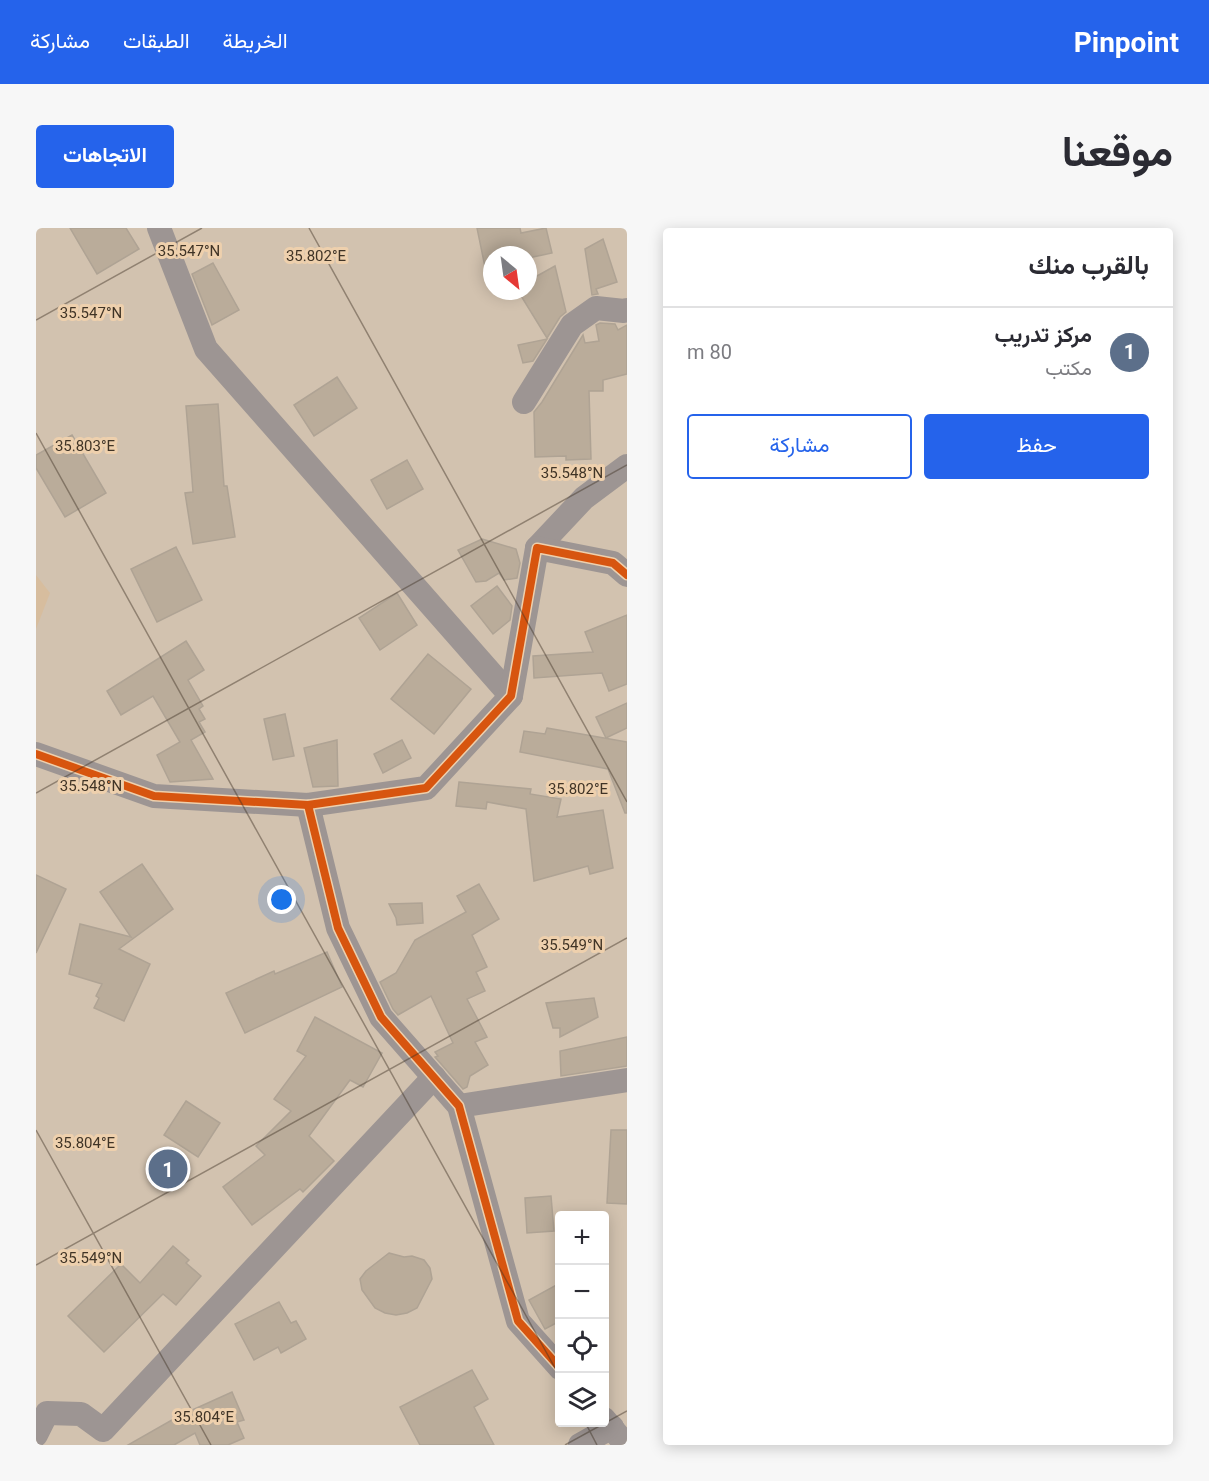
<!DOCTYPE html>
<html lang="ar">
<head>
<meta charset="utf-8">
<style>
	body { margin:0; font-family:Roboto,Vazirmatn,sans-serif; background:#f7f7f7; color:#2b2b33; direction:rtl }
	.controls { position:absolute; right:18px; bottom:18px; display:grid; overflow:hidden; border-radius:6px; box-shadow:0 3px 15px #0003 }
	.controls button { width:54px; height:54px; display:grid; place-items:center; padding:0; border:0; border-bottom:2px solid #e1e1e2; background:#fff; color:#2b2b33; font:30px sans-serif }
	.compass { position:absolute; left:447px; top:18px; width:54px; height:54px; border-radius:50%; background:#fff; box-shadow:0 3px 15px #0003; rotate:151deg }
	.you { position:absolute; left:246px; top:672px; width:21px; height:21px; margin:-15px; border:4px solid #fff; border-radius:50%; background:#1a73e8; box-shadow:0 0 0 9px #1a73e833 }
	.badge { display:grid; place-items:center; width:39px; height:39px; border-radius:50%; background:#2563eb; color:#fff; font-size:20px; font-weight:700 }
	.pin { position:absolute; translate:-50% -50%; border:3px solid #fff; box-shadow:0 2px 6px #0006 }
	.list { margin:0; padding:0; list-style:none }
	h2 { display:flex; justify-content:space-between; align-items:center; height:78px; margin:0; padding:0 24px; font-size:26px }
	h2 small { font-size:20px; font-weight:400; color:#7c7c81 }
	.list li { display:grid; grid-template-columns:39px 1fr auto; gap:18px; align-items:center; box-sizing:border-box; height:90px; padding:0 24px; border-top:2px solid #e1e1e2 }
	.list b { display:block; font-size:22px; white-space:nowrap }
	.list p { margin:0; font-size:20px; white-space:nowrap; color:#7c7c81 }
	.list em { font-size:20px; font-style:normal; color:#7c7c81 }
	.actions { display:flex; gap:12px; padding:18px 24px }
	.actions a { flex:1; padding:14px 0; border:2px solid #2563eb; border-radius:6px; text-align:center; font-size:21px; color:#2563eb }
	.actions .main { background:#2563eb; color:#fff }
	.icon { flex:none; width:33px; height:33px; fill:none; stroke:currentColor; stroke-width:2; stroke-linecap:round; stroke-linejoin:round }
	.map { position:relative; flex:none; width:591px; height:1217px; overflow:hidden; direction:ltr; border-radius:6px }
	header { display:flex; align-items:center; gap:36px; box-sizing:border-box; height:84px; padding:0 30px; background:#2563eb; color:#fff }
	header strong { font-size:28px }
	nav { display:flex; gap:33px; margin-inline-start:auto; font-size:21px }
	.intro { display:flex; align-items:center; justify-content:space-between; box-sizing:border-box; height:144px; padding:0 36px }
	h1 { margin:0; font-size:42px }
	.button { padding:15px 27px; border-radius:6px; background:#2563eb; color:#fff; font-size:21px; font-weight:700 }
	main { display:flex; gap:36px; padding:0 36px }
	aside { flex:1; background:#fff; border-radius:6px; box-shadow:0 3px 15px #0003 }
	.map>svg:first-child { display:block }
	.built { fill:#d7bd9e }
	.building { fill:#baac9a; stroke:#afa394; stroke-width:1.5 }
	.lines { fill:none; stroke-linecap:round; stroke-linejoin:round }
	.street { stroke:#9d9593; stroke-width:24 }
	.cycleway-casing { stroke:#eed0ad; stroke-width:11 }
	.cycleway { stroke:#d7550f; stroke-width:8 }
	.ticks { fill:none; stroke:#403426; stroke-width:1.5; stroke-opacity:0.45 }
	.ticks-label { font-size:15px; text-anchor:middle; fill:#403426; stroke:#eed0ad; stroke-width:6; stroke-linejoin:round; paint-order:stroke }
</style>
</head>
<body>
<header>
<strong>Pinpoint</strong>
<nav><a>الخريطة</a><a>الطبقات</a><a>مشاركة</a></nav>
</header>
<div class="intro"><h1>موقعنا</h1><a class="button">الاتجاهات</a></div>
<main>
<aside>
<h2>بالقرب منك<small></small></h2>
<ul class="list">
<li><span class="badge" style="background:#5c6f8a">1</span><div><b>مركز تدريب</b><p>مكتب</p></div><em>80 m</em></li>
</ul>
<div class="actions"><a class="main">حفظ</a><a>مشاركة</a></div>
</aside>
<div class="map">
<svg width="591" height="1217" viewBox="0 0 591 1217">
	<rect width="100%" height="100%" fill="#d2c2af"/>
	<polygon class="built" points="0,347 14,365 0,401"/>
	<g class="building">
		<polygon points="34,0 90,0 103,21 61,46"/>
		<polygon points="441,0 484,0 485,5 510,0 516,25 492,30 492,27 456,27 456,37 449,39"/>
		<polygon points="567,11 581,54 560,61 562,66 556,67 549,21"/>
		<polygon points="177,35 203,82 176,97 156,46"/>
		<polygon points="519,38 530,84 524,89 511,110 482,63 492,63 492,53"/>
		<polygon points="564,95 579,96 582,102 591,97 591,146 567,152 567,163 553,163 555,231 530,232 530,228 499,229 498,184 506,174 547,107 549,115 563,113 560,97"/>
		<polygon points="511,111 497,133 487,135 482,117"/>
		<polygon points="301,149 321,180 278,208 258,177"/>
		<polygon points="182,176 188,258 191,258 199,309 157,316 149,265 157,264 150,178"/>
		<polygon points="36,207 70,265 29,289 0,240 0,227"/>
		<polygon points="371,232 387,261 351,281 335,252"/>
		<polygon points="446,311 480,321 484,335 481,350 468,352 463,345 450,353 440,354 422,322"/>
		<polygon points="140,319 166,372 121,394 95,341"/>
		<polygon points="461,358 476,378 474,392 457,406 435,378"/>
		<polygon points="361,365 381,397 344,422 323,390"/>
		<polygon points="591,387 591,456 573,463 566,445 498,450 497,428 557,424 549,404"/>
		<polygon points="150,413 168,442 152,452 167,478 163,481 169,491 163,494 169,504 155,512 177,551 134,554 121,527 144,514 117,468 85,487 71,463"/>
		<polygon points="392,426 435,461 398,506 355,471"/>
		<polygon points="591,475 591,500 570,510 560,489"/>
		<polygon points="249,486 258,528 237,532 228,491"/>
		<polygon points="511,500 591,514 591,585 589,585 572,541 484,524 488,503 509,506"/>
		<polygon points="301,512 302,558 277,559 268,520"/>
		<polygon points="366,512 375,530 347,545 338,526"/>
		<polygon points="423,554 495,561 494,566 525,571 521,589 567,582 577,640 554,646 552,638 498,653 490,581 451,574 450,581 420,578"/>
		<polygon points="106,636 137,681 83,721 114,736 88,793 58,780 63,770 60,768 66,756 33,746 44,696 95,709 64,664"/>
		<polygon points="0,647 30,661 0,725"/>
		<polygon points="443,656 463,691 436,707 451,739 440,744 449,763 431,771 451,809 439,814 452,837 434,848 431,859 427,861 399,829 402,828 399,824 417,815 395,768 362,787 357,781 344,754 360,745 379,712 430,684 421,668"/>
		<polygon points="386,675 387,695 361,697 360,690 353,676"/>
		<polygon points="291,724 306,759 209,805 190,765 238,743 239,746"/>
		<polygon points="558,770 562,789 524,809 524,800 517,800 510,775"/>
		<polygon points="279,789 346,825 327,859 314,852 273,908 298,933 267,964 264,961 216,997 187,959 229,927 220,918 255,883 238,871 270,828 261,823"/>
		<polygon points="591,809 591,838 525,848 524,823"/>
		<polygon points="150,873 184,895 162,929 128,907"/>
		<polygon points="575,902 591,902 591,976 571,975"/>
		<polygon points="515,968 518,1003 491,1005 489,970"/>
		<polygon points="137,1018 153,1032 150,1035 165,1048 140,1077 127,1066 68,1124 32,1088 85,1036 104,1055"/>
		<polygon points="353,1025 368,1029 376,1028 388,1032 394,1040 396,1051 381,1080 371,1085 360,1087 349,1085 339,1080 326,1062 324,1051 330,1043"/>
		<polygon points="524,1055 524,1093 509,1101 493,1072"/>
		<polygon points="243,1074 255,1095 260,1093 270,1111 245,1125 242,1119 218,1132 199,1096"/>
		<polygon points="436,1142 452,1171 438,1179 458,1217 384,1217 364,1179"/>
		<polygon points="196,1164 208,1192 201,1194 208,1210 192,1217 164,1217 159,1205 138,1217 92,1217 143,1188"/>
	</g>
	<g class="lines">
		<g class="street">
			<polyline points="123,0 170,121 475,468"/>
			<polyline points="488,174 536,97 560,80 588,83 591,82"/>
			<polyline points="501,320 548,270 591,238"/>
			<polyline points="0,526 118,568 272,577 390,560 475,468 501,320 577,335 591,347"/>
			<polyline points="272,577 302,700 345,789 423,878 482,1093 524,1140"/>
			<polyline points="423,878 591,852"/>
			<polyline points="568,1191 590,1217"/>
			<polyline points="0,1207 11,1185 45,1186 67,1202 398,849"/>
			<polyline points="544,1217 576,1199"/>
		</g>
		<defs>
			<g id="cycleway">
				<polyline points="0,526 118,568 272,577 390,560 475,468 501,320 577,335 591,347"/>
				<polyline points="272,577 302,700 345,789 423,878 482,1093 524,1140"/>
			</g>
		</defs>
		<use href="#cycleway" class="cycleway-casing"/>
		<use href="#cycleway" class="cycleway"/>
	</g>
	<path class="ticks" d="M273,0L591,574M0,92L166,0M0,205L524,1149M0,565L591,237M0,902L175,1217M0,1037L591,710M549,1194L561,1217M529,1217L591,1183"/>
	<g class="ticks-label">
		<text x="153" y="28">35.547°N</text>
		<text x="280" y="33">35.802°E</text>
		<text x="55" y="90">35.547°N</text>
		<text x="49" y="223">35.803°E</text>
		<text x="536" y="250">35.548°N</text>
		<text x="55" y="563">35.548°N</text>
		<text x="542" y="566">35.802°E</text>
		<text x="536" y="722">35.549°N</text>
		<text x="49" y="920">35.804°E</text>
		<text x="55" y="1035">35.549°N</text>
		<text x="168" y="1194">35.804°E</text>
	</g>
</svg>
<div class="controls">
<button>+</button>
<button>−</button>
<button><svg class="icon" aria-label="locate" viewBox="0 0 24 24"><circle cx="12" cy="12" r="6"/><path d="M12 2v4M12 18v4M2 12h4M18 12h4"/></svg></button>
<button><svg class="icon" aria-label="layers" viewBox="0 0 24 24"><path d="M12 4l9 5-9 5-9-5zM3 14l9 5 9-5"/></svg></button>
</div>
<svg class="compass" viewBox="-18 -18 36 36"><path d="M0-13l5 13h-10z" fill="#e53935"/><path d="M0 13l5-13h-10z" fill="#7c7c81"/></svg>
<div class="you"></div>
<div class="pin badge" style="left:132px;top:941px;background:#5c6f8a">1</div>
</div>
</main>
</body>
</html>
